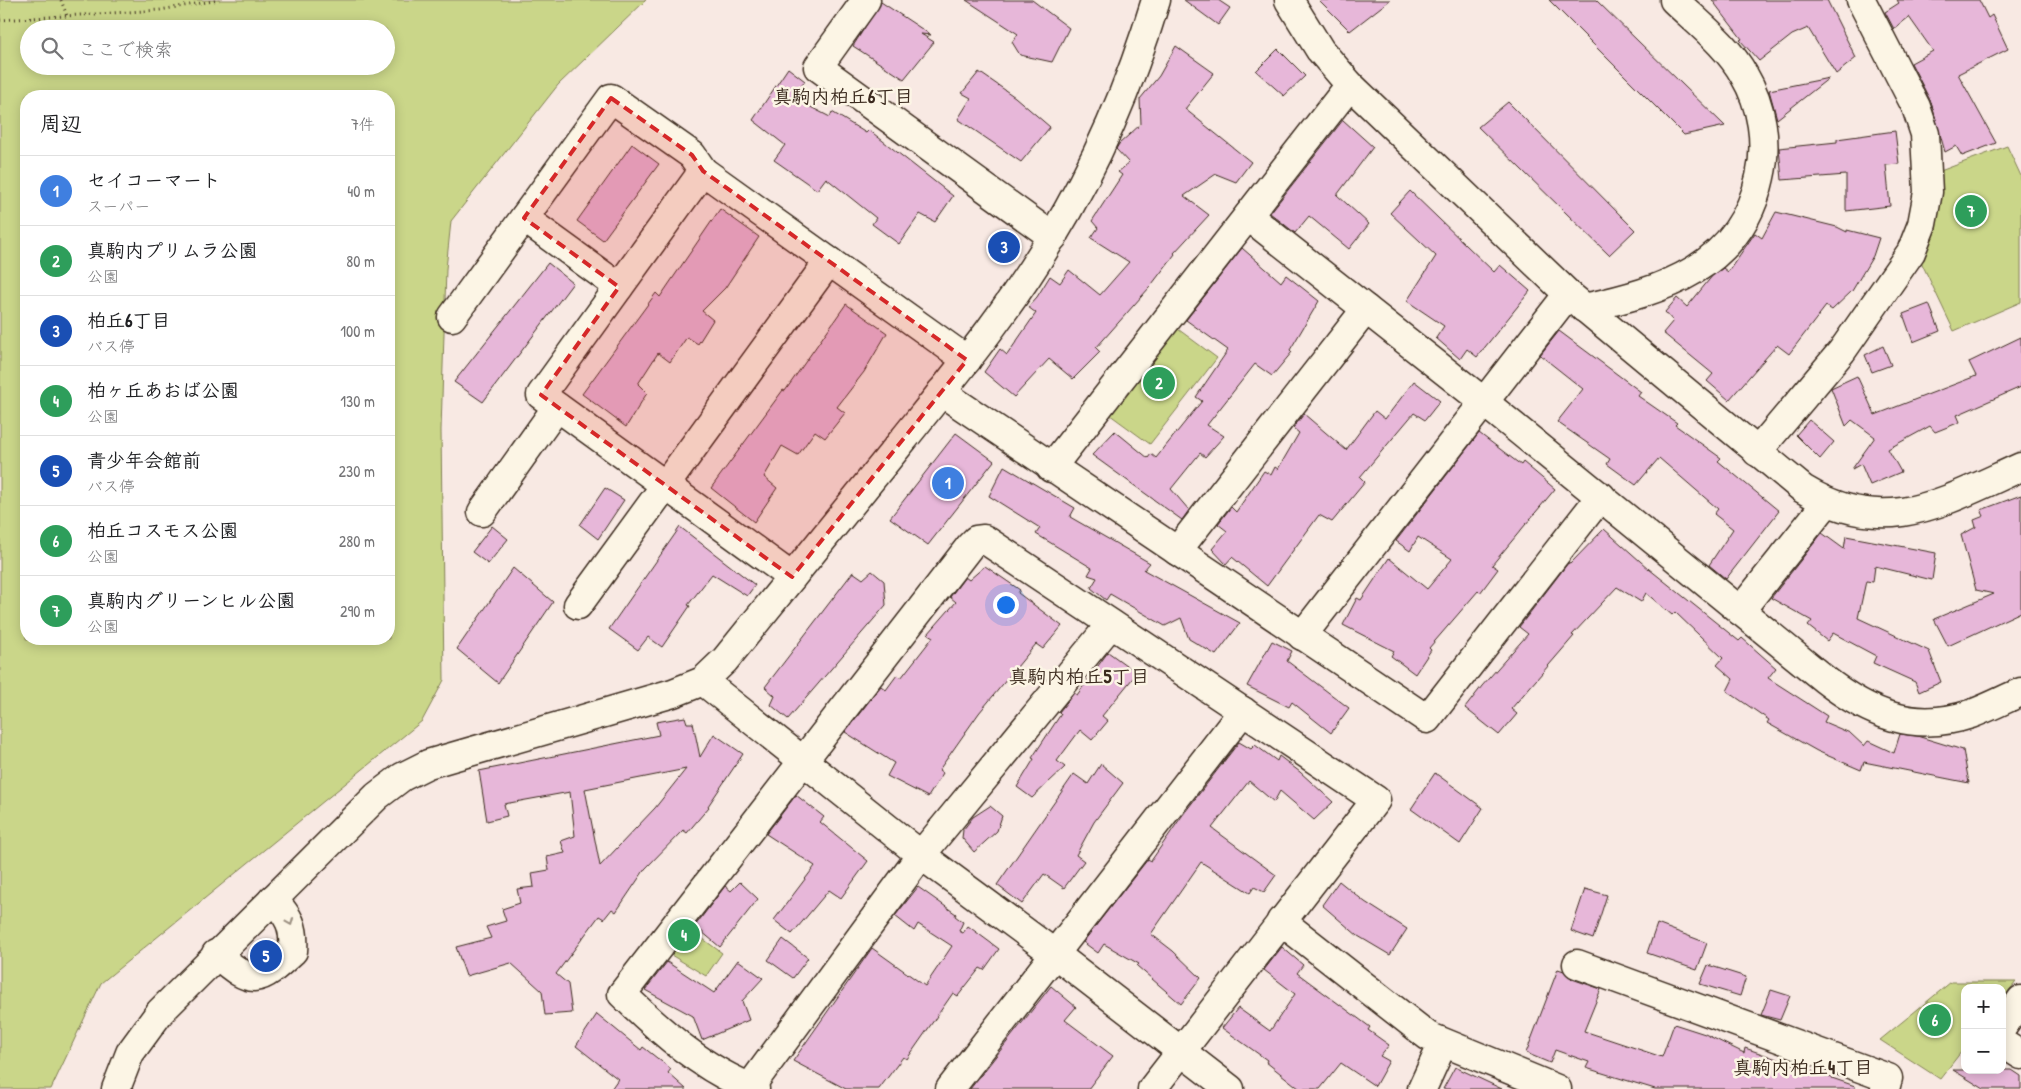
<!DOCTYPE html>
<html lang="ja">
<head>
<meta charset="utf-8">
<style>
	body { margin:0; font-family:"Patrick Hand","Klee One",sans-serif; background:#f2f2f2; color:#202124 }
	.controls { position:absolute; right:15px; bottom:15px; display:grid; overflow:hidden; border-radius:10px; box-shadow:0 2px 12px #0003 }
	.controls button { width:45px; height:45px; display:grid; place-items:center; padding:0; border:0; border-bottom:1px solid #e0e0e0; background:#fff; color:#202124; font:25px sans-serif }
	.you { position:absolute; left:1005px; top:604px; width:18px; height:18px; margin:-12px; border:4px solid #fff; border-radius:50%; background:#1a73e8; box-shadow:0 0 0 8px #1a73e833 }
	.badge { display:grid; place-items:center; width:32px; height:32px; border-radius:50%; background:#d1495b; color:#fff; font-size:16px; font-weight:700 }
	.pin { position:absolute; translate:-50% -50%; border:2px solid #fff; box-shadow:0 1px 5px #0006 }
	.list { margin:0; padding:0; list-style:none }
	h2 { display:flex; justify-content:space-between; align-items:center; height:65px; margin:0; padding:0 20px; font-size:21px }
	h2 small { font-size:16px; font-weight:400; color:#757577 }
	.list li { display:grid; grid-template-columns:32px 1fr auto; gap:15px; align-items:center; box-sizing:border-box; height:70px; padding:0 20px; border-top:1px solid #e0e0e0 }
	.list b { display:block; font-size:19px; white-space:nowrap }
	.list p { margin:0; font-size:16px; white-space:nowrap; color:#757577 }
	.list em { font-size:16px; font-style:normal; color:#757577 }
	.icon { flex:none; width:28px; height:28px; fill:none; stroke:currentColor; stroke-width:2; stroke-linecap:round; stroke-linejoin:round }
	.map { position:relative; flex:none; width:2021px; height:1089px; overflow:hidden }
	.search { position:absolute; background:#fff; box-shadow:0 2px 12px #0003; left:20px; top:20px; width:375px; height:55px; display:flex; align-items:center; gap:12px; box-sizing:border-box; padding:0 18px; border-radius:28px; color:#757577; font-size:19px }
	.panel { position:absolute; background:#fff; box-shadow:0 2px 12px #0003; left:20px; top:90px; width:375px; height:555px; border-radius:20px }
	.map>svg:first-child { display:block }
	.green { fill:#cad689; stroke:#828054; fill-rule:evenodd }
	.building { fill:#e7b7d9; stroke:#3b2a1e; fill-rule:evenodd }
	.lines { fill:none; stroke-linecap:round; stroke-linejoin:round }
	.minor-casing { stroke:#3b2a1e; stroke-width:31 }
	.path { stroke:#3b2a1e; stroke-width:3; stroke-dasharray:1 4; stroke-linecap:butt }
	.minor { stroke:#fcf5e5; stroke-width:28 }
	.oneway { stroke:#9c9082 }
	.marked { fill:#d62828; fill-opacity:0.2; stroke:#d62828; stroke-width:4; stroke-dasharray:10 6; stroke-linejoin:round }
	.labels { text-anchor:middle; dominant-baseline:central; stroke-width:5; stroke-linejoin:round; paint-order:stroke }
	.neighbourhood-label { font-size:19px; font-weight:bold; fill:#3b2a1e; stroke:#fcf5e5 }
</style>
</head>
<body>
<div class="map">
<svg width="2021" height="1089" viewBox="0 0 2021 1089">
	<rect width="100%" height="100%" fill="#f8e9e3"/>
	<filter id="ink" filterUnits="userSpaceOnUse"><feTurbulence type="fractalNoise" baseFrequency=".02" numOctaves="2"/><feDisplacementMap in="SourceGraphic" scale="10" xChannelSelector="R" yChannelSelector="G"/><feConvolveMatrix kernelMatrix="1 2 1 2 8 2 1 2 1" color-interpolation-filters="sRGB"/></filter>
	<g filter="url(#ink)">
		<g class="green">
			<path d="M0,0H646L558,85L451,221L446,269L441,430L444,680L422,721L101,983L51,1089H0ZM29,29H386V66H29ZM26,96H389V639H26Z"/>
			<polygon points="2007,146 2021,176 2021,302 1954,331 1914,247 1927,176"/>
			<polygon points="1167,321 1217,358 1150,444 1102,409"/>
			<polygon points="680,922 722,953 706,976 661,949"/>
			<polygon points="1951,982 2016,982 2002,999 2002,988 1965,988 1965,1047 1940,1079 1880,1040"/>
		</g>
		<g class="building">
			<polygon points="966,0 1032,0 1069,28 1052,62 1020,55 1012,42 1018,34"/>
			<polygon points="1184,0 1218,0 1230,8 1218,25"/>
			<polygon points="1319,0 1390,0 1350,31"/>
			<polygon points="1549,0 1596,0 1725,126 1684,135"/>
			<polygon points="1712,0 1827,0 1856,58 1836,74 1808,28 1792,35 1759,61 1740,40 1742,39"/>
			<polygon points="1897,0 1979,0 1988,18 1992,15 2008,49 1958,74 1996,143 1962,156 1956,146 1945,152 1931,102 1911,63 1933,51 1909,17 1894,29 1885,12 1899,3"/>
			<polygon points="881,2 931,35 921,34 934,42 904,79 853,46"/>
			<polygon points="1176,46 1214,73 1185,109 1251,162 1236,182 1216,174 1184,196 1209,215 1174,253 1175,254 1149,288 1096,348 1100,352 1073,379 1049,359 1014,397 984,372 1000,349 1007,355 1036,313 1028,307 1037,297 1050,276 1060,283 1069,270 1100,295 1129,262 1091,238 1098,228 1092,221 1122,175 1118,172 1129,163 1116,149 1119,144 1141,124 1140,99 1159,76"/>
			<polygon points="1278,49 1305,76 1284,96 1256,71"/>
			<polygon points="788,68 805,81 793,98 830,117 832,112 866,133 869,130 953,196 935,222 920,214 899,244 872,224 876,218 826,178 817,190 774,160 785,145 753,120"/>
			<polygon points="979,72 1015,97 1050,127 1021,162 958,119 971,98 962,93"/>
			<polygon points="1829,78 1777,119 1769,90"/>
			<polygon points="1508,102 1635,230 1609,255 1478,127"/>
			<polygon points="1343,120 1373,147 1337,195 1369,224 1349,249 1309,216 1295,233 1270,213"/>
			<polygon points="1895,131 1899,164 1886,165 1890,206 1846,211 1846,175 1782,180 1779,148 1837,142 1837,139"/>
			<polygon points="632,144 659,164 603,240 577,221"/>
			<polygon points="1410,191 1494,272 1500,265 1530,291 1477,357 1467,349 1460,359 1436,338 1444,326 1407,301 1436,256 1390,213"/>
			<polygon points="720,209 759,237 725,288 702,311 713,320 698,344 687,337 670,362 658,353 638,384 647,393 626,427 582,394 656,293 660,297"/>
			<polygon points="1776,212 1837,227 1847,232 1847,230 1879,238 1873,256 1852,291 1832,310 1826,306 1789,354 1777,345 1729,400 1707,381 1713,374 1663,333 1673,321 1665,312 1677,298 1687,307 1713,275 1723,268 1728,272 1755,233 1762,238"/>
			<polygon points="1242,248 1281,282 1286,275 1319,301 1290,350 1292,352 1272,376 1255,364 1207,425 1224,436 1205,457 1200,453 1171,489 1189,510 1182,520 1092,455 1115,431 1148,458 1151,454 1156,458 1202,401 1196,397 1228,350 1186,320"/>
			<polygon points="548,263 573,283 483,402 454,382"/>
			<polygon points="846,304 887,333 864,372 837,407 845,413 825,438 815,431 798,455 782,446 764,477 777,488 754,522 711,488 783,390 785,391"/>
			<polygon points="1929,304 1940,331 1913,342 1903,314"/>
			<polygon points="1559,331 1641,392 1638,396 1677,423 1675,425 1721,458 1718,461 1779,511 1726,579 1709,565 1733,529 1714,514 1718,509 1659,458 1636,485 1607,464 1610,459 1557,422 1583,389 1540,355"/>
			<polygon points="2021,337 2021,387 1957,415 1960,422 1935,432 1930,426 1888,449 1901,472 1870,485 1861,464 1852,469 1875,437 1852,420 1846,426 1831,388 1857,376 1875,415 1976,376 1969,362"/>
			<polygon points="1883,346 1891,365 1872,372 1865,355"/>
			<polygon points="1414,381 1440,401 1425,420 1414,413 1360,477 1365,482 1332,522 1319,515 1267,586 1232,557 1226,564 1212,549 1227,531 1218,524 1231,507 1236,512 1264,471 1271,475 1275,467 1278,469 1299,433 1293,428 1304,414 1346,450 1375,411 1385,419"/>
			<polygon points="1809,420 1834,442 1820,459 1796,435"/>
			<polygon points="956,433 994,461 928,545 890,518"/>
			<polygon points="1479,433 1521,465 1523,462 1555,489 1492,565 1498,569 1480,593 1478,591 1429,648 1431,650 1415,674 1391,656 1394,651 1343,625 1357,598 1361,600 1389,558 1427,589 1452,559 1418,537 1410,551 1396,541"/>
			<polygon points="1004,466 1075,508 1070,517 1150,563 1144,570 1240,623 1216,655 1189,639 1181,618 1165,626 1110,594 1106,600 1091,588 1097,578 1088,575 1092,568 1036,534 1040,528 989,496"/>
			<polygon points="605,488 624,500 598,539 580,525"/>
			<polygon points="2021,495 2021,612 1948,646 1934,619 1994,594 1976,590 1961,535 1976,527 1974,520 1984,516 1981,510"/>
			<polygon points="492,526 508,539 488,564 472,552"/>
			<polygon points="680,527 755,585 747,596 712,574 688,605 690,606 662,647 648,637 638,650 609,629"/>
			<polygon points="1604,529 1649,569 1739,641 1742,638 1776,668 1768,678 1827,716 1824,722 1850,733 1864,746 1868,741 1894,753 1900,734 1917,736 1963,750 1969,783 1864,762 1861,770 1817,751 1767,723 1769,720 1727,691 1733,679 1717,665 1723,658 1675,612 1672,615 1646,593 1641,602 1617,587 1572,635 1574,636 1511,709 1517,714 1499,735 1465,708 1482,686 1528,634 1519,627 1568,563 1570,564"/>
			<polygon points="1822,533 1844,549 1846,536 1936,553 1932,580 1875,566 1873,582 1866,581 1858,618 1929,651 1941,682 1919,692 1915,682 1873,663 1876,656 1833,633 1827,641 1808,626 1812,621 1771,598"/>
			<polygon points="985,566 1020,590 1018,593 1062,626 1043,649 1036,644 979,713 939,770 943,773 928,797 887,776 894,763 845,732 881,686 886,690 897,675 901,678 933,637 928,634 956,602 950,597 965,577 969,580"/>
			<polygon points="513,568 553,602 498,683 457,649"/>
			<polygon points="872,571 884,581 886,605 788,719 771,705 775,696 765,687 853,572 863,579"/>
			<polygon points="1272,641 1292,651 1287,661 1349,708 1331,733 1292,702 1289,707 1247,686"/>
			<polygon points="1108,652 1137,673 1102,716 1108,721 1092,740 1080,730 1057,761 1065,767 1032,798 1017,787 1034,759 1032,758 1061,714 1059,712 1074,693 1077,695"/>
			<path d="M685,717L687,723H693L700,757L714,734L743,754L708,806L709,807L687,833L683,830L645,869L616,912L612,909L604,919L599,916L556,974L568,984L572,1013L545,1015L542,991L511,963L466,976L456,947L491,938L486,927L506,921L502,909L520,903L517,889L534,887L532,873L549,870L547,857L565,853L561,841L575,836L570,792L504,804L507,816L487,821L479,771L659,735L656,722ZM686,769L655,808L600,866L585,789Z"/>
			<polygon points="1239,742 1251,749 1255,745 1277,761 1279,756 1300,772 1333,802 1314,820 1280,791 1274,802 1249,781 1212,828 1276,875 1264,892 1254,887 1250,893 1201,862 1151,934 1173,951 1201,978 1181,1004 1137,966 1139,964 1104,944 1098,953 1083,942 1148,859 1151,861 1182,816"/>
			<polygon points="1101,764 1123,783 1094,822 1076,855 1084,861 1064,888 1044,874 1022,904 997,885 1074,774 1088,784"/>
			<polygon points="1435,773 1483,808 1460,844 1411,809"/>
			<polygon points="796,795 824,817 820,822 868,861 841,898 829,890 792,934 774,920 815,866 766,834"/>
			<polygon points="990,806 1002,816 997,831 974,852 962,838 963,830 973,817"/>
			<polygon points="1339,881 1365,902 1407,929 1390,955 1358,936 1322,905"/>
			<polygon points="740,882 758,899 720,947 695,926 725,886 731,891"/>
			<polygon points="918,887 956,914 955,916 963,922 959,931 963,933 968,926 999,949 984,970 980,968 958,996 953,993 907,1059 903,1057 879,1089 846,1089 793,1061 872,948 925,986 952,946 918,924 914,931 895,916"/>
			<polygon points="1585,889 1607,895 1593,939 1571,931"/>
			<polygon points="1657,924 1707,943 1697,970 1647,953"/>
			<polygon points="783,939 808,958 793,978 768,960"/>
			<polygon points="1282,947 1303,965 1297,973 1370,1027 1368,1030 1389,1045 1380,1056 1389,1061 1375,1086 1341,1063 1320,1089 1300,1089 1266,1062 1267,1060 1222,1028 1238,1008 1270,1031 1295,994 1264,970"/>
			<polygon points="738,960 763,978 742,1001 749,1020 702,1040 693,1016 645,990 667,962 714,993"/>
			<polygon points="1708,965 1746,977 1740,996 1700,984"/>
			<polygon points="1558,969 1564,971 1572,979 1601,989 1584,1031 1662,1057 1674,1024 1705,1034 1744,1053 1745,1048 1855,1086 1855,1089 1655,1089 1586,1068 1589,1062 1555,1050 1550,1063 1526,1053"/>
			<polygon points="1051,986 1076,1007 1065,1020 1113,1056 1088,1089 970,1089"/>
			<polygon points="1771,990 1790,996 1780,1020 1761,1015"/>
			<polygon points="597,1014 641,1050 643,1047 671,1069 668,1073 686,1089 611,1089 618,1079 576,1046"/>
			<polygon points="1455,1067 1502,1089 1443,1089"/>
			<polygon points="1953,1070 2012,1070 2021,1076 2021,1089 1984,1089"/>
		</g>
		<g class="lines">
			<defs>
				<g id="minor">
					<polyline points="866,0 818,67 1053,237"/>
					<path d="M1289,0L1320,50L1350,85L1568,294L1803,489C1885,539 1943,502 2021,467"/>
					<polyline points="703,171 541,395 792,577"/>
					<path d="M1248,216L1484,402L1824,679C1869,714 1914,733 1971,714C1988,708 2005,699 2021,692"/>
					<polyline points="524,218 619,287"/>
					<path d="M1584,308C1663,291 1741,267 1760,177C1768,143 1762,105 1744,75C1728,46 1698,23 1674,0"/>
					<polyline points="452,317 611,98 692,155 703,171 967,360"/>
					<polyline points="941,392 1427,719 1601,496"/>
					<polyline points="1757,452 1842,351 1911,252 1922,224 1928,192 1925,134 1916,107 1861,0"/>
					<polyline points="1051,468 1350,85"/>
					<polyline points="482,512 557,407"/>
					<polyline points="1177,551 1366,309"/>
					<polyline points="578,605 829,261"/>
					<polyline points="1740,611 1827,502"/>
					<polyline points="1302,636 1568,294"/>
					<polyline points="703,681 921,855 1055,954 1230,1089"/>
					<polyline points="1281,921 1428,1036 1557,1089"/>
					<path d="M216,954C254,987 258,983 293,951C295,926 289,917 273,899"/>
					<polyline points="1577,964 1888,1078 1885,1089"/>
					<polyline points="2002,1028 2021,1000"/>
					<polyline points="2002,1043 2021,1055"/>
					<polyline points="750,1087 921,855 1111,624"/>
					<path d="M116,1089L130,1053L160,1012L377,796L402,777L428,764L673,693L703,681L725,660C784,587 844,513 903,440C956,374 1009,310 1052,237C1097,163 1131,83 1156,0"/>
					<path d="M755,1089C705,1071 660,1031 622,994L970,546L976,540L984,539L1376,800L1152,1089"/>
					<polyline points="950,1089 1243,711"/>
					<polyline points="1422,1089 1443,1043"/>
				</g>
			</defs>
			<use href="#minor" class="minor-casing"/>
			<g class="path">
				<polyline points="61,0 67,16"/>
				<polyline points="0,20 160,10 219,0"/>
			</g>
			<use href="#minor" class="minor"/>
		</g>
		<defs><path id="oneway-chevron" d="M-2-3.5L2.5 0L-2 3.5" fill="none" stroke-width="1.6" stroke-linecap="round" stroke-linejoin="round" transform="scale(1.25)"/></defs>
		<use class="oneway" href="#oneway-chevron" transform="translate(290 922) rotate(68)"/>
	</g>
	<path class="marked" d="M611,98L692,155L703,171L967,360L792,577L541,395L619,287L524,218Z"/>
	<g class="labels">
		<g class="neighbourhood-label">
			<text x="843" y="96">真駒内柏丘6丁目</text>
			<text x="1079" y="676">真駒内柏丘5丁目</text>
			<text x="1803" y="1067">真駒内柏丘4丁目</text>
		</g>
	</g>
</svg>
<div class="controls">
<button>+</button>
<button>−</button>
</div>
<div class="you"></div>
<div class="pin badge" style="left:948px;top:483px;background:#3f7fe0">1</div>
<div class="pin badge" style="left:1159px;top:383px;background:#2e9e5b">2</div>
<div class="pin badge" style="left:1004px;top:247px;background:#1a4fb4">3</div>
<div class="pin badge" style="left:684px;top:935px;background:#2e9e5b">4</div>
<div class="pin badge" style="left:266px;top:956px;background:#1a4fb4">5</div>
<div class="pin badge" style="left:1935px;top:1020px;background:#2e9e5b">6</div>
<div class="pin badge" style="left:1971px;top:211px;background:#2e9e5b">7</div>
<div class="search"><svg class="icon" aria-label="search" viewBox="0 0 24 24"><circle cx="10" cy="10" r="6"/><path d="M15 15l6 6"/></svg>ここで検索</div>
<section class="panel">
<h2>周辺<small>7件</small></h2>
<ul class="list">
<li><span class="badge" style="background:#3f7fe0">1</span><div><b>セイコーマート</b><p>スーパー</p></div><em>40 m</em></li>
<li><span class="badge" style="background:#2e9e5b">2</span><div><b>真駒内プリムラ公園</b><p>公園</p></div><em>80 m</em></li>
<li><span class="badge" style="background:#1a4fb4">3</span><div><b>柏丘6丁目</b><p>バス停</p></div><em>100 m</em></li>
<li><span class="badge" style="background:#2e9e5b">4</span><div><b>柏ヶ丘あおば公園</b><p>公園</p></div><em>130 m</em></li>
<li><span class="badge" style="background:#1a4fb4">5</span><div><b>青少年会館前</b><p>バス停</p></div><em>230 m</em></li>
<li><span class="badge" style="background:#2e9e5b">6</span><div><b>柏丘コスモス公園</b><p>公園</p></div><em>280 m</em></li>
<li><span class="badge" style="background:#2e9e5b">7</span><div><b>真駒内グリーンヒル公園</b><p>公園</p></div><em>290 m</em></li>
</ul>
</section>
</div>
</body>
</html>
